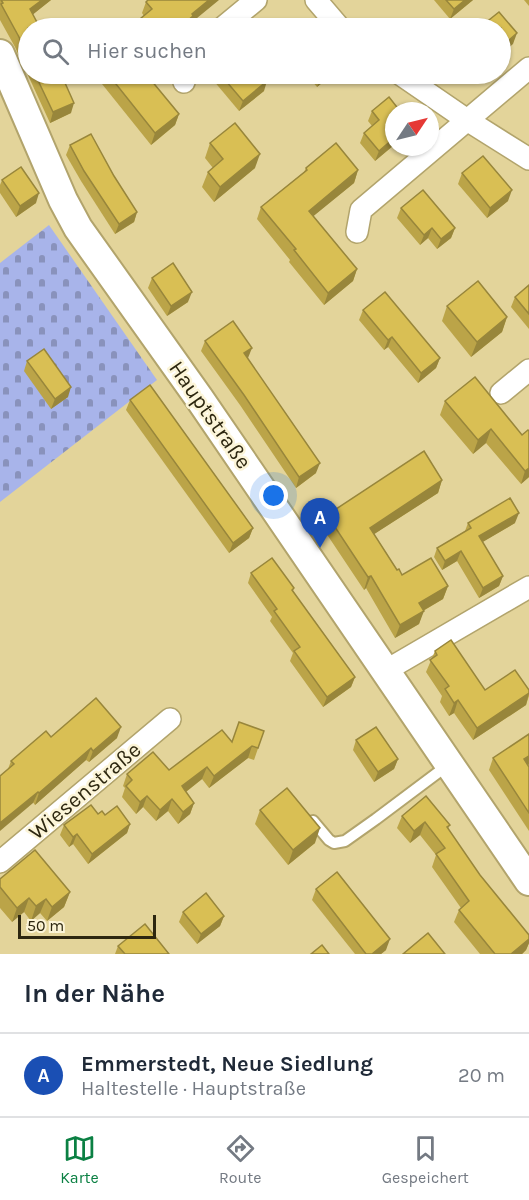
<!DOCTYPE html>
<html lang="de">
<head>
<meta charset="utf-8">
<style>
	body { margin:0; font-family:Karla,sans-serif; background:#f6f6f7; color:#1f2937 }
	.compass { position:absolute; left:385px; top:102px; width:54px; height:54px; border-radius:50%; background:#fff; box-shadow:0 2px 4px #0004; rotate:55deg }
	.scale { position:absolute; left:18px; bottom:15px; width:138px; box-sizing:border-box; padding-left:6px; border:3px solid #2d2710; border-top:0; font-size:16px; line-height:21px; white-space:nowrap; color:#2d2710; -webkit-text-stroke:4px #fcf5d8; paint-order:stroke }
	.you { position:absolute; left:274px; top:496px; width:21px; height:21px; margin:-15px; border:4px solid #fff; border-radius:50%; background:#1a73e8; box-shadow:0 0 0 9px #1a73e833 }
	.badge { display:grid; place-items:center; width:39px; height:39px; border-radius:50%; background:#0b8043; color:#fff; font-size:20px; font-weight:700 }
	.pin { position:absolute; translate:-50% -50px; filter:drop-shadow(0 2px 3px #0008) }
	.pin::after { content:''; position:absolute; top:32px; width:21px; height:18px; background:inherit; clip-path:polygon(0 0,100% 0,50% 100%) }
	.list { margin:0; padding:0; list-style:none }
	h2 { display:flex; justify-content:space-between; align-items:center; height:78px; margin:0; padding:0 24px; font-size:26px }
	h2 small { font-size:20px; font-weight:400; color:#747a83 }
	.list li { display:grid; grid-template-columns:39px 1fr auto; gap:18px; align-items:center; box-sizing:border-box; height:84px; padding:0 24px; border-top:2px solid #e0e1e3 }
	.list b { display:block; font-size:22px; white-space:nowrap }
	.list p { margin:0; font-size:20px; white-space:nowrap; color:#747a83 }
	.list em { font-size:20px; font-style:normal; color:#747a83 }
	.icon { flex:none; width:33px; height:33px; fill:none; stroke:currentColor; stroke-width:2; stroke-linecap:round; stroke-linejoin:round }
	.map { position:relative; flex:none; width:529px; height:954px; overflow:hidden }
	.search { position:absolute; background:#fff; box-shadow:0 2px 4px #0004; left:18px; right:18px; top:18px; height:66px; display:flex; align-items:center; gap:15px; box-sizing:border-box; padding:0 21px; border-radius:33px; color:#747a83; font-size:22px }
	.sheet { height:162px; background:#fff }
	nav { display:flex; justify-content:space-around; align-items:center; box-sizing:border-box; height:84px; border-top:2px solid #e0e1e3; background:#fff; font-size:16px; color:#747a83 }
	nav a { display:grid; justify-items:center; gap:3px }
	nav .on { color:#0b8043 }
	.map>svg:first-child { display:block }
	.cemetery { fill:url(#cemetery-stones) }
	.lines { fill:none; stroke-linecap:round; stroke-linejoin:round }
	.lane-casing { stroke:#b2a46c; stroke-width:14 }
	.street-casing { stroke:#b2a46c; stroke-width:24 }
	.secondary-casing { stroke:#b2a46c; stroke-width:32 }
	.lane { stroke:#fff; stroke-width:10 }
	.street { stroke:#fff; stroke-width:21 }
	.secondary { stroke:#fff; stroke-width:28 }
	.wall { fill:#bba448 }
	.shaded-wall { fill:#98863b }
	.building { fill:#d9bf54; stroke:#98863b; stroke-width:1.5 }
	.labels { text-anchor:middle; dominant-baseline:central; stroke-width:5; stroke-linejoin:round; paint-order:stroke }
	.street-label { font-size:22px; fill:#2d2710; stroke:#fcf5d8 }
</style>
</head>
<body>
<div class="map">
<svg width="529" height="954" viewBox="0 0 529 954">
	<defs>
		<pattern id="cemetery-stones" width="16" height="16" patternUnits="userSpaceOnUse" patternTransform="scale(1.5)"><rect width="16" height="16" fill="#a8b4ea"/><path d="M2 7V4a2 2 0 0 1 4 0v3zM10 15v-3a2 2 0 0 1 4 0v3z" fill="#8992bc"/></pattern>
	</defs>
	<rect width="100%" height="100%" fill="#e3d49a"/>
	<polygon class="cemetery" points="49,225 157,380 0,502 0,263"/>
	<g class="lines">
		<defs>
			<polyline id="lane" points="313,821 329,840 334,843 345,841 376,819 448,765"/>
			<g id="street">
				<polyline points="316,0 340,28"/>
				<polyline points="222,28 256,0"/>
				<polyline points="400,74 467,120 529,159"/>
				<polyline points="184,82 186,74"/>
				<polyline points="357,232 361,210 529,68"/>
				<polyline points="501,393 529,370"/>
				<polyline points="385,671 529,587"/>
				<polyline points="0,862 170,719"/>
			</g>
			<polyline id="secondary" points="0,54 63,200 78,228 199,398 529,881"/>
		</defs>
		<use href="#lane" class="lane-casing"/>
		<use href="#street" class="street-casing"/>
		<use href="#secondary" class="secondary-casing"/>
		<use href="#lane" class="lane"/>
		<use href="#street" class="street"/>
		<use href="#secondary" class="secondary"/>
	</g>
	<g class="wall">
		<polygon points="0,0 51,0 33,14 28,28 28,74 61,74 71,113 50,123 15,47 0,20"/>
		<polygon points="434,0 473,0 450,19"/>
		<polygon points="524,0 529,0 529,6"/>
		<polygon points="146,2 191,23 189,28 132,28 138,23 140,19 144,16 142,13"/>
		<polygon points="94,74 146,74 179,114 175,125 151,145"/>
		<polygon points="208,74 261,74 264,91 239,111"/>
		<polygon points="306,74 333,74 317,87"/>
		<polygon points="372,111 394,111 394,145 375,161 360,143 364,133 372,126 368,121"/>
		<polygon points="210,143 255,168 214,202 202,187 208,172 213,168 205,158"/>
		<polygon points="70,145 114,176 137,212 134,222 115,234 81,181 66,155"/>
		<polygon points="306,168 358,170 354,183 313,216 357,269 353,281 324,305 289,262 290,260 257,219 261,207 304,172"/>
		<polygon points="462,173 508,201 487,218 458,184"/>
		<polygon points="2,180 36,203 16,217 0,193 0,185"/>
		<polygon points="401,208 455,228 451,238 437,249 428,238 420,245 397,218"/>
		<polygon points="152,278 188,302 167,316 148,288"/>
		<polygon points="529,285 529,329 511,307 515,297"/>
		<polygon points="447,306 507,317 502,332 471,357 442,321"/>
		<polygon points="363,310 440,358 436,368 418,383 388,347 384,350 359,320"/>
		<polygon points="205,341 248,358 247,358 316,473 296,488 240,405 201,351"/>
		<polygon points="27,361 68,397 51,409 24,371"/>
		<polygon points="130,400 253,528 249,538 229,553 126,410"/>
		<polygon points="445,401 522,435 529,431 529,477 521,484 486,443 473,454 440,415"/>
		<polygon points="442,480 438,493 374,534 397,570 402,575 448,586 443,599 423,611 419,624 395,638 366,588 364,590 322,527 327,515"/>
		<polygon points="468,523 515,523 482,542 503,576 499,586 479,598 457,561 442,570 434,557 437,548 465,531"/>
		<polygon points="251,573 294,588 293,591 355,677 351,687 323,707 290,661 293,653 270,621 272,617 248,583"/>
		<polygon points="435,651 485,690 529,690 529,696 526,705 473,740 454,713 449,716 440,702 442,696 426,672"/>
		<polygon points="264,731 254,760 248,758 209,788 202,779 186,792 194,803 190,814 178,824 168,811 156,821 143,807 136,814 122,797 125,788 123,786 127,774 169,770 232,742"/>
		<polygon points="529,734 529,765 528,765 529,767 529,831 489,770 493,758"/>
		<polygon points="51,737 117,738 89,762 86,760 35,805 8,769 11,761"/>
		<polygon points="356,740 398,759 394,769 374,782 353,750"/>
		<polygon points="260,810 315,843 288,865 255,824"/>
		<polygon points="98,814 105,815 130,824 127,833 88,864 73,844 69,847 60,835 64,825"/>
		<polygon points="402,816 450,825 448,829 480,875 529,935 529,943 526,950 522,954 480,954 454,922 459,910 461,908 432,867 436,855 420,835 410,843 397,828"/>
		<polygon points="0,879 70,892 64,907 47,921 40,913 31,921 24,912 12,922 0,908"/>
		<polygon points="316,889 386,950 381,954 355,954 312,900"/>
		<polygon points="183,912 224,916 220,926 197,944 179,922"/>
		<polygon points="118,946 169,954 115,954"/>
	</g>
	<g class="shaded-wall">
		<polygon points="42,0 51,0 26,20 30,9"/>
		<polygon points="209,0 219,0 191,23 188,28 178,28 192,14"/>
		<polygon points="465,0 473,0 450,19 454,9"/>
		<polygon points="517,33 513,44 501,54 501,47"/>
		<polygon points="325,74 333,74 317,87 321,77"/>
		<polygon points="267,81 264,91 239,111 243,101"/>
		<polygon points="74,103 71,113 50,123 53,112"/>
		<polygon points="179,114 175,125 151,145 155,133"/>
		<polygon points="394,138 394,145 375,161 379,151"/>
		<polygon points="260,154 255,168 214,202 220,187"/>
		<polygon points="358,170 354,183 305,223 309,211"/>
		<polygon points="512,190 508,201 487,218 490,208"/>
		<polygon points="39,193 36,203 16,217 20,206"/>
		<polygon points="137,212 134,222 115,234 119,224"/>
		<polygon points="432,228 428,238 420,245 424,235"/>
		<polygon points="455,228 451,238 437,249 441,239"/>
		<polygon points="357,269 353,281 324,305 328,293"/>
		<polygon points="192,292 188,302 167,316 171,306"/>
		<polygon points="507,317 502,332 471,357 477,342"/>
		<polygon points="392,337 388,347 384,350 388,340"/>
		<polygon points="252,348 248,358 240,364 244,353"/>
		<polygon points="440,358 436,368 418,383 421,373"/>
		<polygon points="71,387 68,397 51,409 55,399"/>
		<polygon points="491,429 486,443 473,454 478,440"/>
		<polygon points="320,463 316,473 296,488 299,477"/>
		<polygon points="529,468 529,477 521,484 525,471"/>
		<polygon points="442,480 438,493 365,540 370,528"/>
		<polygon points="519,513 515,523 476,546 479,536"/>
		<polygon points="253,528 249,538 229,553 233,543"/>
		<polygon points="461,551 457,561 442,570 445,561"/>
		<polygon points="371,576 366,588 364,590 368,577"/>
		<polygon points="503,576 499,586 479,598 483,588"/>
		<polygon points="448,586 443,599 414,616 419,603"/>
		<polygon points="424,611 419,624 395,638 400,625"/>
		<polygon points="355,677 351,687 323,707 327,697"/>
		<polygon points="529,693 526,705 473,740 477,728"/>
		<polygon points="458,700 454,713 449,716 454,703"/>
		<polygon points="121,727 117,738 89,762 93,751"/>
		<polygon points="252,746 248,758 209,788 214,776"/>
		<polygon points="91,748 86,760 35,805 39,793"/>
		<polygon points="529,756 529,764 519,771 524,759"/>
		<polygon points="398,759 394,769 374,782 378,772"/>
		<polygon points="207,767 202,779 178,798 182,786"/>
		<polygon points="38,792 33,803 0,831 0,823"/>
		<polygon points="147,796 143,807 136,814 140,802"/>
		<polygon points="172,799 168,811 156,821 160,810"/>
		<polygon points="194,803 190,814 178,824 183,812"/>
		<polygon points="425,822 420,835 410,843 414,831"/>
		<polygon points="130,824 127,833 88,864 92,854"/>
		<polygon points="320,828 315,843 288,865 293,850"/>
		<polygon points="77,834 73,844 69,847 73,837"/>
		<polygon points="70,892 64,907 47,921 52,907"/>
		<polygon points="29,898 24,912 12,922 17,908"/>
		<polygon points="46,899 40,913 31,921 36,906"/>
		<polygon points="224,916 220,926 197,944 201,934"/>
		<polygon points="390,939 386,950 381,954 372,954"/>
		<polygon points="529,939 529,943 526,950 522,954 511,954"/>
	</g>
	<g class="building">
		<polygon points="1,0 42,0 30,9 40,28 28,28 28,58 19,37 1,4 3,3"/>
		<polygon points="148,0 209,0 192,14 193,16 178,28 132,28 141,21 140,19 152,9 146,2"/>
		<polygon points="446,0 465,0 454,9"/>
		<polygon points="499,12 517,33 501,47 501,28 479,28"/>
		<polygon points="313,24 317,28 308,28"/>
		<polygon points="35,74 61,74 74,103 53,112"/>
		<polygon points="108,74 146,74 179,114 155,133"/>
		<polygon points="220,74 261,74 267,81 243,101"/>
		<polygon points="389,97 400,111 394,111 394,138 379,151 364,133 379,120 372,111"/>
		<polygon points="235,123 260,154 220,187 208,172 223,159 210,143"/>
		<polygon points="91,134 114,176 137,212 119,224 84,171 70,145"/>
		<polygon points="336,143 358,170 309,211 357,269 328,293 294,250 296,249 261,207 307,170 306,168"/>
		<polygon points="483,156 512,190 490,208 462,173"/>
		<polygon points="21,167 39,193 20,206 2,180"/>
		<polygon points="423,190 455,228 441,239 432,228 424,235 401,208"/>
		<polygon points="173,263 192,292 171,306 152,278"/>
		<polygon points="478,281 507,317 477,342 447,306"/>
		<polygon points="529,285 529,314 515,297"/>
		<polygon points="385,292 440,358 421,373 392,337 388,340 363,310"/>
		<polygon points="233,321 252,348 244,353 320,463 299,477 244,395 205,341"/>
		<polygon points="44,349 71,387 55,399 27,361"/>
		<polygon points="475,377 522,435 528,430 529,431 529,468 525,471 491,429 478,440 445,401"/>
		<polygon points="150,385 253,528 233,543 130,400"/>
		<polygon points="424,451 442,480 370,528 397,570 399,569 402,575 431,558 448,586 419,603 424,611 400,625 371,576 368,577 327,515"/>
		<polygon points="510,498 519,513 479,536 503,576 483,588 461,551 445,561 437,548 471,528 468,523"/>
		<polygon points="272,558 294,588 292,590 355,677 327,697 294,651 300,647 274,611 277,609 251,573"/>
		<polygon points="451,640 485,690 515,670 529,690 529,693 477,728 458,700 454,703 445,689 449,686 430,660 437,655 435,651"/>
		<polygon points="96,698 121,727 93,751 91,748 39,793 38,792 0,823 0,776 14,764 11,761 46,731 51,737"/>
		<polygon points="239,722 264,731 258,748 252,746 214,776 207,767 182,786 184,789 194,803 183,812 172,799 160,810 147,796 140,802 126,786 132,780 127,774 153,752 169,770 222,730 232,742"/>
		<polygon points="376,727 398,759 378,772 356,740"/>
		<polygon points="529,734 529,756 524,759 529,767 529,813 493,758"/>
		<polygon points="287,788 320,828 293,850 260,810"/>
		<polygon points="426,796 450,825 447,827 480,875 529,935 529,939 511,954 495,954 459,910 469,901 436,854 445,848 425,822 414,831 402,816"/>
		<polygon points="91,805 98,814 102,811 105,815 117,806 130,824 92,854 77,834 73,837 64,825"/>
		<polygon points="35,850 70,892 52,907 46,899 36,906 29,898 17,908 0,887 0,879"/>
		<polygon points="337,872 390,939 372,954 366,954 316,889"/>
		<polygon points="206,893 224,916 201,934 183,912"/>
		<polygon points="145,924 169,954 125,954 118,946"/>
		<polygon points="428,933 445,954 403,954"/>
		<polygon points="322,945 329,954 311,954"/>
	</g>
	<g class="labels">
		<g class="street-label">
			<text transform="translate(210 415) rotate(55)">Hauptstraße</text>
			<text transform="translate(85 791) rotate(-40)">Wiesenstraße</text>
		</g>
	</g>
</svg>
<svg class="compass" viewBox="-18 -18 36 36"><path d="M0-13l5 13h-10z" fill="#e53935"/><path d="M0 13l5-13h-10z" fill="#747a83"/></svg>
<div class="scale">50 m</div>
<div class="you"></div>
<div class="pin badge" style="left:320px;top:548px;background:#1a4fb4">A</div>
<div class="search"><svg class="icon" aria-label="search" viewBox="0 0 24 24"><circle cx="10" cy="10" r="6"/><path d="M15 15l6 6"/></svg>Hier suchen</div>
</div>
<section class="sheet">
<h2>In der Nähe<small></small></h2>
<ul class="list">
<li><span class="badge" style="background:#1a4fb4">A</span><div><b>Emmerstedt, Neue Siedlung</b><p>Haltestelle · Hauptstraße</p></div><em>20 m</em></li>
</ul>
</section>
<nav>
<a class="on"><svg class="icon" aria-label="map" viewBox="0 0 24 24"><path d="M3 6l6-2 6 2 6-2v14l-6 2-6-2-6 2zM9 4v14M15 6v14"/></svg>Karte</a>
<a><svg class="icon" aria-label="directions" viewBox="0 0 24 24"><path d="M12 3l9 9-9 9-9-9zM9 14v-3h6M13 9l2 2-2 2"/></svg>Route</a>
<a><svg class="icon" aria-label="saved" viewBox="0 0 24 24"><path d="M7 4h10v16l-5-4-5 4z"/></svg>Gespeichert</a>
</nav>
</body>
</html>
